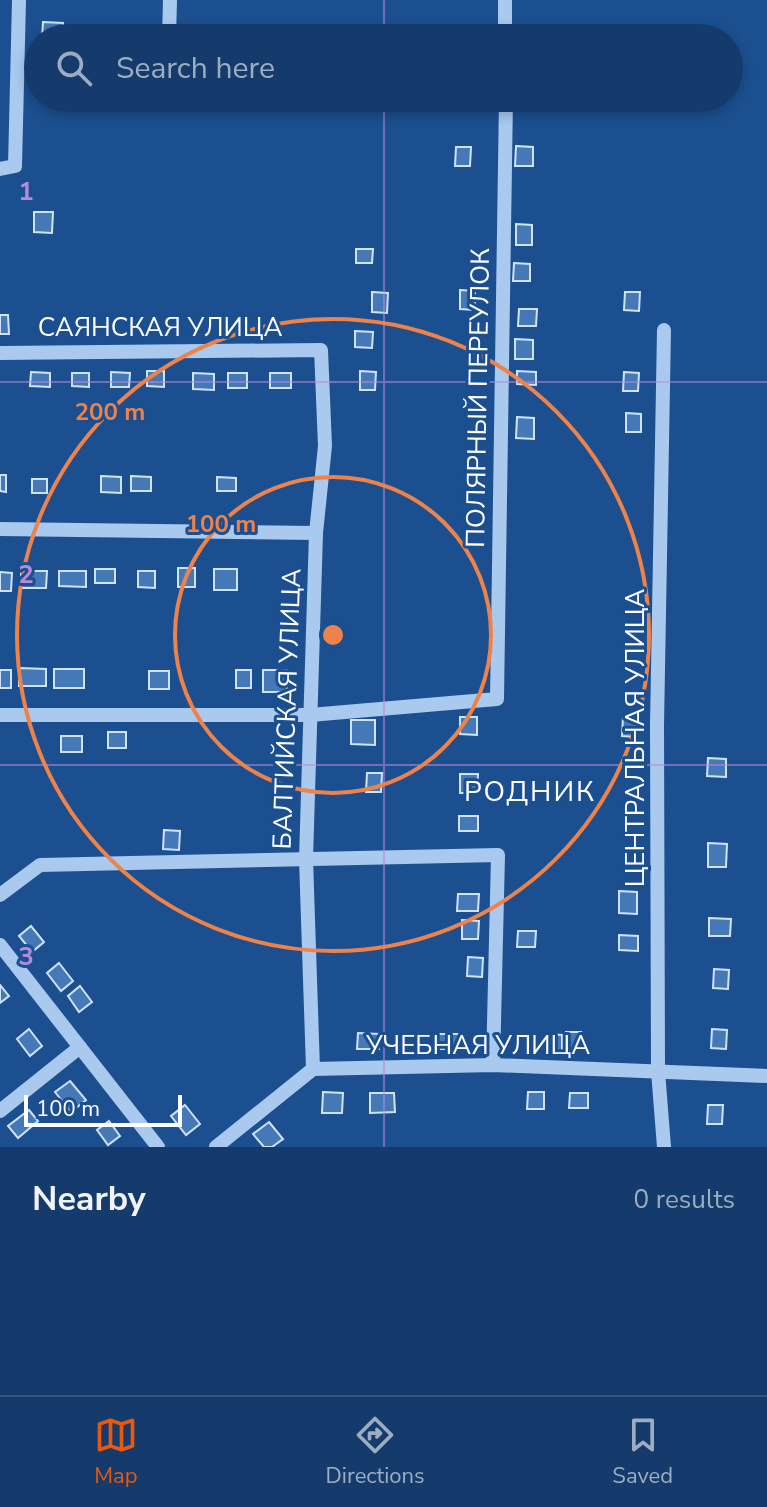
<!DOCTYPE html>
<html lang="en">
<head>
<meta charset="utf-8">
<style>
	body { margin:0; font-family:"Nunito Sans",sans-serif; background:#1d4271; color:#f1f3f6 }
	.scale { position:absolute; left:24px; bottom:20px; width:158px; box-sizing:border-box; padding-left:8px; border:4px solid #fff; border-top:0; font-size:22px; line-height:28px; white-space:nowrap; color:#fff; -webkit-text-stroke:6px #1b4f8f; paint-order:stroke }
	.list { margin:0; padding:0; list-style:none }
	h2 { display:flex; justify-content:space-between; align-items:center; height:104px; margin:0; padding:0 32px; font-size:34px }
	h2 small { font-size:26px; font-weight:400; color:#9dadc1 }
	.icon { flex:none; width:44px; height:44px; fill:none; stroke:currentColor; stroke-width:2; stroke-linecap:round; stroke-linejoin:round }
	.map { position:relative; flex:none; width:767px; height:1147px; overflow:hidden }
	.search { position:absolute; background:#143b6b; box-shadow:0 4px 12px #0003; left:24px; right:24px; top:24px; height:88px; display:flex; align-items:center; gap:20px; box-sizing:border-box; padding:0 28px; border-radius:44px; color:#9dadc1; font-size:30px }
	.sheet { height:248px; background:#143b6b }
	nav { display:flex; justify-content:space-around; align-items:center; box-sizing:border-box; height:112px; border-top:2px solid #33557e; background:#143b6b; font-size:22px; color:#9dadc1 }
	nav a { display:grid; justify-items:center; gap:4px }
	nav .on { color:#ea580c }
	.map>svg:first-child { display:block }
	.building { fill:#4478b7; stroke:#cfe3fa; stroke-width:2 }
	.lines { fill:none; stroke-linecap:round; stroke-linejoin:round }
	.minor { stroke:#a9c9ee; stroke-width:14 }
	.grid { fill:none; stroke:#b68bdc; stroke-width:2; stroke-opacity:0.55 }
	.ring { fill:none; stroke:#ee8249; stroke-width:4 }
	.labels { text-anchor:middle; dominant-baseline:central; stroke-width:6; stroke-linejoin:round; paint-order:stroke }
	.street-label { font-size:26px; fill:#fff; stroke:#1b4f8f }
	.neighbourhood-label { font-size:28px; letter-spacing:2px; fill:#fff; stroke:#1b4f8f }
	.grid-label { font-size:26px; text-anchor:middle; font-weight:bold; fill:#b68bdc; stroke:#1b4f8f; stroke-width:6; stroke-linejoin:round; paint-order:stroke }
	.centre { fill:#ee8249; stroke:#1b4f8f; stroke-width:4 }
	.ring-label { font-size:24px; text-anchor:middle; font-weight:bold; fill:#ee8249; stroke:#1b4f8f; stroke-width:6; stroke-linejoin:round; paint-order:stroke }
</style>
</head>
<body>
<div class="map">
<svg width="767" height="1147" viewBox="0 0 767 1147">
	<rect width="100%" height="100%" fill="#1b4f8f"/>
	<g class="building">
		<polygon points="43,22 63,23 62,38 42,38"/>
		<rect x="518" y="98" width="17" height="8"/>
		<polygon points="516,146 533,147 533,166 515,166"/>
		<polygon points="456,147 471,147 470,166 455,166"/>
		<polygon points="34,212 53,212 52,233 34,232"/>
		<polygon points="516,224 532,225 532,245 516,245"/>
		<polygon points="356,249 373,249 372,263 356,263"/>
		<polygon points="514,263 530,264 530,281 513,281"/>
		<polygon points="460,290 475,291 475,310 460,309"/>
		<polygon points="372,292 388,293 387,313 372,312"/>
		<polygon points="625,292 640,292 639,311 624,310"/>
		<polygon points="519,309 537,309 536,326 518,326"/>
		<polygon points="0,315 8,315 9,334 0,334"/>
		<polygon points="355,331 373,332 372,348 355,347"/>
		<polygon points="515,339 533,340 533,359 515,359"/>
		<polygon points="147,371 164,371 164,387 147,386"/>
		<polygon points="360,371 376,372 375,390 360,390"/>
		<polygon points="517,371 536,372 536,385 517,384"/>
		<polygon points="31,372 50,373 50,387 30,386"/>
		<polygon points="111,372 130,373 129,387 111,387"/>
		<polygon points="624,372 639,373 638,391 623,391"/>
		<polygon points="72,373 89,373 89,387 72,386"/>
		<polygon points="193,373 214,374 214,390 193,389"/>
		<rect x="228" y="373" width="19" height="15"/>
		<rect x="270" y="373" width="21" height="15"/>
		<polygon points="626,413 641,414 641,432 626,432"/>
		<polygon points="517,417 534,418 534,439 516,438"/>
		<polygon points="0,475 6,475 6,492 0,491"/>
		<polygon points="101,476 121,477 121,493 101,492"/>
		<polygon points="131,476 151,477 151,491 131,491"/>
		<polygon points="217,477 236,478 236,491 217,491"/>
		<rect x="32" y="479" width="15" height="14"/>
		<rect x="178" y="568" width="17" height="19"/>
		<rect x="95" y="569" width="20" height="14"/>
		<rect x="214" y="569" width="23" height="21"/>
		<polygon points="21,571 47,571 46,588 21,588"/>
		<polygon points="59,571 86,571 86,587 59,586"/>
		<polygon points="138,571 155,571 155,588 138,587"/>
		<polygon points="0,572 12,573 11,591 0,591"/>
		<polygon points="19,668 46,669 46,686 19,686"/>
		<rect x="54" y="669" width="30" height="19"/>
		<rect x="0" y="670" width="11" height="18"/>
		<rect x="236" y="670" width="15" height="18"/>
		<rect x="263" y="670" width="24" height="22"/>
		<rect x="149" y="671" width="20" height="18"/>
		<polygon points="460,717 477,717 477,735 460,734"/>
		<polygon points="623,717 638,718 637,737 622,736"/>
		<polygon points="351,720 375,720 375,745 351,744"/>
		<rect x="108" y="732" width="18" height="16"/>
		<rect x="61" y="736" width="21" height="16"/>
		<polygon points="708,758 726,759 726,777 707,776"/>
		<polygon points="367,773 382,773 381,792 366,792"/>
		<polygon points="460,774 478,774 477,793 460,793"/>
		<rect x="459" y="816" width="19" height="15"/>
		<polygon points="164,830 180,831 179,850 163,849"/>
		<polygon points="708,843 727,844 726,867 708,867"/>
		<polygon points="619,891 637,892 637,914 619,913"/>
		<polygon points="458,894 479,894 478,911 457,911"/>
		<polygon points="709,918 731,919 730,936 709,936"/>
		<polygon points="462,920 479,921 478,939 462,939"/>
		<polygon points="31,926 44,942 32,952 19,936"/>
		<polygon points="518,931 536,931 535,947 517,947"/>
		<polygon points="619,935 638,936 638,951 619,950"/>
		<polygon points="468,957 483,958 482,977 467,976"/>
		<polygon points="59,963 73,981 61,991 47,973"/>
		<polygon points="714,969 729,970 728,989 713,988"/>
		<polygon points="0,985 9,996 0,1003"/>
		<polygon points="80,986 92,1002 79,1012 68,996"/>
		<polygon points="29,1029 42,1046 30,1056 17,1039"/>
		<polygon points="712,1029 727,1030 726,1049 711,1048"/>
		<polygon points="566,1032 581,1032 580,1051 565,1050"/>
		<polygon points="358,1033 379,1034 379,1049 357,1049"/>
		<rect x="439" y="1034" width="25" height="15"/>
		<polygon points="548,1034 562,1035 562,1051 548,1051"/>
		<polygon points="70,1081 86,1100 71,1112 55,1092"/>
		<polygon points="323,1092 343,1093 342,1113 322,1113"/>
		<polygon points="528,1092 544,1092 544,1109 527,1109"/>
		<polygon points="370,1093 394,1093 395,1112 370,1113"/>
		<polygon points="570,1093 588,1093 588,1108 569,1108"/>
		<polygon points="185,1105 200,1124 186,1135 171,1116"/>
		<polygon points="708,1105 723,1105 722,1124 707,1124"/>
		<polygon points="29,1110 38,1121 18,1138 8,1126"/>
		<polygon points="109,1121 120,1136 108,1145 97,1130"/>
		<polygon points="269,1122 283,1139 272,1147 264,1147 253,1134"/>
	</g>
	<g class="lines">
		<g class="minor">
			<polyline points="505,0 505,38"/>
			<polyline points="169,38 170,0"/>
			<polyline points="0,169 15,166 19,0"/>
			<polyline points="0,353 321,350 325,446 316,533 306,859 313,1069"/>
			<polyline points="0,529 316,533"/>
			<polyline points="0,715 310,715 497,699 506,98"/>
			<polyline points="0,895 40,865 498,855 493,1065"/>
			<polyline points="0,945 158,1147"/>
			<polyline points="0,1111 80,1047"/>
			<polyline points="216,1147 313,1069 493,1065 767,1076"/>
			<polyline points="664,1147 658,1071 657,725 664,330"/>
		</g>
	</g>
	<path class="grid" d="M384,0V38M384,98V1147M0,382H767M0,765H767"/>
	<g class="ring">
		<circle cx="333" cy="635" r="158"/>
		<circle cx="333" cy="635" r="316"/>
	</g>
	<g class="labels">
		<g class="street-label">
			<text x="160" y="327">САЯНСКАЯ УЛИЦА</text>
			<text transform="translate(478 398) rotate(-89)">ПОЛЯРНЫЙ ПЕРЕУЛОК</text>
			<text transform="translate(287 709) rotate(-88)">БАЛТИЙСКАЯ УЛИЦА</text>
			<text transform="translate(635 738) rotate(-90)">ЦЕНТРАЛЬНАЯ УЛИЦА</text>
			<text x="478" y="1045">УЧЕБНАЯ УЛИЦА</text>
		</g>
		<g class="neighbourhood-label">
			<text x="530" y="792">РОДНИК</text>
		</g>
	</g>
	<g class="grid-label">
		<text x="26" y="200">1</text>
		<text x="26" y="583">2</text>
		<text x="26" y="965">3</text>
	</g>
	<circle cx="333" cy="635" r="12" class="centre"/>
	<g class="ring-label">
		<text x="110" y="420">200 m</text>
		<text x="221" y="532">100 m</text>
	</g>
</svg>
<div class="scale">100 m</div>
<div class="search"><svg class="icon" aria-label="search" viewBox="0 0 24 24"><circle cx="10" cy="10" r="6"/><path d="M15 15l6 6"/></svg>Search here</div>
</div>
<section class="sheet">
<h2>Nearby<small>0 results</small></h2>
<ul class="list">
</ul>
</section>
<nav>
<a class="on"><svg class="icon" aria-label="map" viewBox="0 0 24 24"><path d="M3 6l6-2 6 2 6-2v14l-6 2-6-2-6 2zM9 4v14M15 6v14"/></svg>Map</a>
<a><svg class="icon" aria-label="directions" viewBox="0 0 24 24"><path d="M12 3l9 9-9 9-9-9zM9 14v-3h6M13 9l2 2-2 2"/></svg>Directions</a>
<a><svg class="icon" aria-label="saved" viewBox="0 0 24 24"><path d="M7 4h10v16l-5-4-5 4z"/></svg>Saved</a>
</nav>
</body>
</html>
